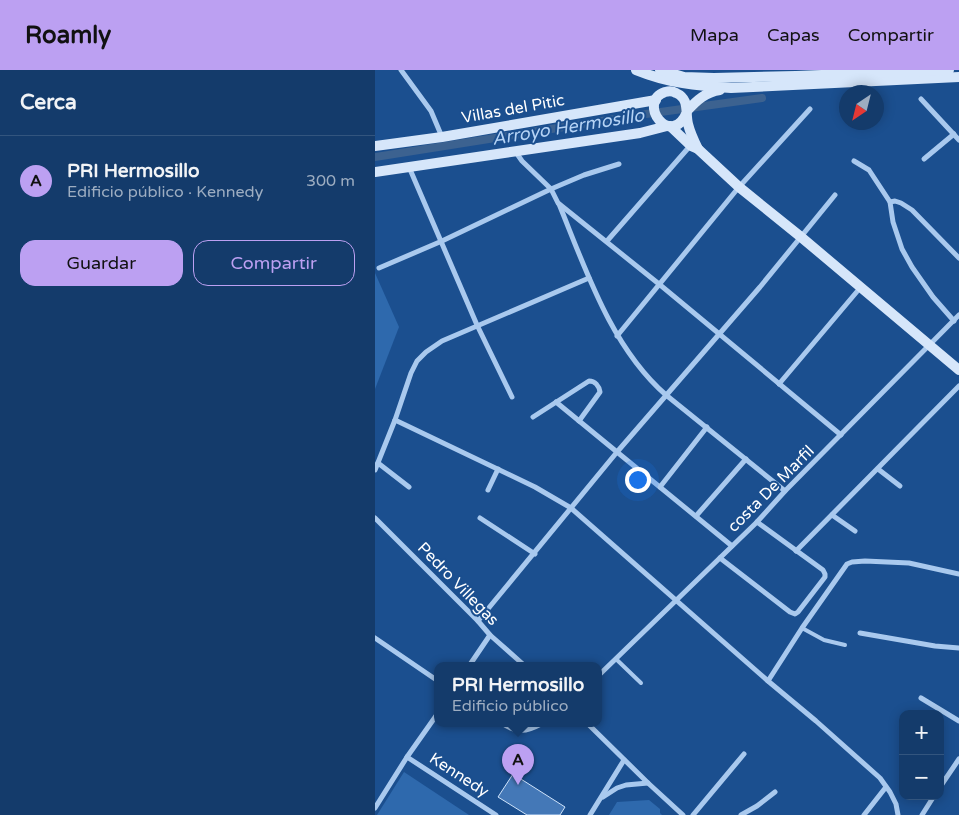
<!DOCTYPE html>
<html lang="es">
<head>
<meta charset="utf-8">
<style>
	body { margin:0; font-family:"Varela Round",sans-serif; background:#214673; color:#f1f3f6 }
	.controls { position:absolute; right:15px; bottom:15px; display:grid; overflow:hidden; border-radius:10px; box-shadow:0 2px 12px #0003 }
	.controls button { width:45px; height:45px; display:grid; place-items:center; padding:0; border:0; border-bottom:1px solid #33557e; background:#143b6b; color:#f1f3f6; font:25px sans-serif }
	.compass { position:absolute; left:464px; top:15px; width:45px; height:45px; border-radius:50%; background:#143b6b; box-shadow:0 2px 12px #0003; rotate:215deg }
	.you { position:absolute; left:262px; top:409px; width:18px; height:18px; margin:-12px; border:4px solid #fff; border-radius:50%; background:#1a73e8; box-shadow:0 0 0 8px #1a73e833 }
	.badge { display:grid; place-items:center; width:32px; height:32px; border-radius:50%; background:#bca0f2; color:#111; font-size:16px; font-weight:700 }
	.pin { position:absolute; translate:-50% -41px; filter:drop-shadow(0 1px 2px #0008) }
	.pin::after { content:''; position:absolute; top:26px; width:18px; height:15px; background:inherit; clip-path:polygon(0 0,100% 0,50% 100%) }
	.popup { position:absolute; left:59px; top:592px; width:168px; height:65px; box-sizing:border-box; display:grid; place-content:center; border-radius:10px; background:#143b6b; filter:drop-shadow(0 1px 4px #0005); font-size:16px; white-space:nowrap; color:#9dadc1 }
	.popup b { font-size:19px; color:#f1f3f6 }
	.popup::after { content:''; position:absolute; left:50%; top:100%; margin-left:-10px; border:10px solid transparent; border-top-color:#143b6b }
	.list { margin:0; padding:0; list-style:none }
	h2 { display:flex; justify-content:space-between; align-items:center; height:65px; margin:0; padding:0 20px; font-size:21px }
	h2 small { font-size:16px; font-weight:400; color:#9dadc1 }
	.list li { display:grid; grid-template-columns:32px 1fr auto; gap:15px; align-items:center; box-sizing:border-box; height:90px; padding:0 20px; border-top:1px solid #33557e }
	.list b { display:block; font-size:19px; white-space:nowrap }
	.list p { margin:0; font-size:16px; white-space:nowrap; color:#9dadc1 }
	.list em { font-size:16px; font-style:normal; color:#9dadc1 }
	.actions { display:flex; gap:10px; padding:15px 20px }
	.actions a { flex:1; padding:11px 0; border:1px solid #bca0f2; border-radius:15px; text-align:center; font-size:18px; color:#bca0f2 }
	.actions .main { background:#bca0f2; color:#111 }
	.map { position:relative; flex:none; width:584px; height:745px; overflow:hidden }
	header { display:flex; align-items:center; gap:30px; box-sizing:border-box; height:70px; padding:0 25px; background:#bca0f2; color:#111 }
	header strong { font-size:24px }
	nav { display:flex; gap:28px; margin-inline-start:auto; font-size:18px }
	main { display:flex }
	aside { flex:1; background:#143b6b }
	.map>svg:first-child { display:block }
	.green { fill:#2e69ad }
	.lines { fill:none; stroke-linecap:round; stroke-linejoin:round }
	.canal { stroke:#3c6290; stroke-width:8 }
	.building { fill:#4478b7; stroke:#cfe3fa }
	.lane { stroke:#a9c9ee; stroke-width:4 }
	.street { stroke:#a9c9ee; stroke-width:5 }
	.secondary { stroke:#d6e6fa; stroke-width:10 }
	.labels { text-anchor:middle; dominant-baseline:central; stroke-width:4; stroke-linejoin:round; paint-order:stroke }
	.street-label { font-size:16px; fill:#fff; stroke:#1b4f8f }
	.water-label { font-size:18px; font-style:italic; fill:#b5d3f5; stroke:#1b4f8f }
</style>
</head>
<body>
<header>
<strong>Roamly</strong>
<nav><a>Mapa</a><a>Capas</a><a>Compartir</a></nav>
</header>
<main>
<aside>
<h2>Cerca<small></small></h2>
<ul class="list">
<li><span class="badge">A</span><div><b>PRI Hermosillo</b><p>Edificio público · Kennedy</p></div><em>300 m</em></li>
</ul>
<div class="actions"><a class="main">Guardar</a><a>Compartir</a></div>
</aside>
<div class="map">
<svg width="584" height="745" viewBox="0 0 584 745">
	<rect width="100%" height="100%" fill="#1b4f8f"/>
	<g class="green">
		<polygon points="0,203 24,257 0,319"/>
		<polygon points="29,702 94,745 2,745"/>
		<polygon points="274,730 285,739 285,743 287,745 234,745 242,732"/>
	</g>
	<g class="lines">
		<polyline class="canal" points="0,87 271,44 387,28"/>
	</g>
	<polygon class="building" points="138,704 190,737 185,745 152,745 123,727"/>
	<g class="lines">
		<g class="lane">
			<polyline points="427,558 449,570 470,575"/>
			<polyline points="241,589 266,613"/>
		</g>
		<g class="street">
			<polyline points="26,0 56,41 67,67"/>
			<polyline points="546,29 584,70"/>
			<polyline points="140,81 147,91 176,119 183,133 284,214 466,365"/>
			<polyline points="549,89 579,64"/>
			<polyline points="479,91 494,100 515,132 518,152 527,179 537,197 558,227 579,251"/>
			<polyline points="34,97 102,255 137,327"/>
			<polyline points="515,132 520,131 526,133 537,140 584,188"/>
			<path d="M184,134C211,200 236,277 291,325L410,421"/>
			<polyline points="232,171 315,76"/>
			<polyline points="4,198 67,171 176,119 209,105 244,94"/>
			<polyline points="242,266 364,117 435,39"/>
			<polyline points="404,314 485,218"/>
			<polyline points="181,332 242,382 357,476"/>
			<path d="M158,347L214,311C220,311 224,316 225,322L204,351"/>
			<polyline points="20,350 160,417 196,438 393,611 441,651 505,708 515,722 521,734 523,745"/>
			<polyline points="3,393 34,417"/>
			<polyline points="503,399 525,416"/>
			<polyline points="0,400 20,350 36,303 42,291 51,282 67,271 214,208"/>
			<polyline points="285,417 332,357"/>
			<polyline points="113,420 123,399"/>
			<polyline points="457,445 480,461"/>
			<polyline points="321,446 371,389"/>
			<polyline points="0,448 103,551 115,565 150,596"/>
			<polyline points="105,448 160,484"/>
			<polyline points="421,481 584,316"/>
			<polyline points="345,488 415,542 420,544 423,542 450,507 450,504 448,500 382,452"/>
			<polyline points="103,551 242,382 385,217 460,125"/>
			<polyline points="485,563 560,576 584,578"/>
			<polyline points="0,568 63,611"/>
			<polyline points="94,596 115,565"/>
			<polyline points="223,606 382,452 410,421 584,245"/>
			<polyline points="393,611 427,558 472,494 477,492 490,491 534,493 584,504"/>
			<polyline points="546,628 584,651"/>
			<path d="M128,654C142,663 151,662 166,654"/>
			<polyline points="213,654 273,713 308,745"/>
			<polyline points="32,687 121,745"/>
			<polyline points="565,717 584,689"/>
			<polyline points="228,727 242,718 251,715 273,713"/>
			<polyline points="0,738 32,687 63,643"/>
			<polyline points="215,745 249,690"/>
			<polyline points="318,745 369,684"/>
			<polyline points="366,745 382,736 400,722"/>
			<polyline points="489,745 511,717"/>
			<polyline points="547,745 559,726"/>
		</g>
		<g class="secondary">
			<path d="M261,0C293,13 322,16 356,18L584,7"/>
			<polyline points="285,0 309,7 339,8 421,6 574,0"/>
			<path d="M312,41C322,30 331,22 345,20"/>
			<path d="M312,42C296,80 261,32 290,22C294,21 298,21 301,23C315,29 310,42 313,54C315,62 319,71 323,79"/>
			<polyline points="295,56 316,76 323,79 364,117 426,167 584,300"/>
			<polyline points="0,76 67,67 281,30"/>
			<polyline points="0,102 265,63 292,56"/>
		</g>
	</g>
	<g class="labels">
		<g class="street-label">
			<text transform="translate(138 39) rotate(-10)">Villas del Pitic</text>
			<text transform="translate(396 419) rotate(-45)">costa De Marfil</text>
			<text transform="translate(83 514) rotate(46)">Pedro Villegas</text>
			<text transform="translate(84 705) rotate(33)">Kennedy</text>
		</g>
		<g class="water-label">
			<text transform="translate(193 57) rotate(-9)">Arroyo Hermosillo</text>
		</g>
	</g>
</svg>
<div class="controls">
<button>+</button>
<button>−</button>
</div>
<svg class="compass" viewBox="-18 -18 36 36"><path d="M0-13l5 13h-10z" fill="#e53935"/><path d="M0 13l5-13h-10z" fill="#9dadc1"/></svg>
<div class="you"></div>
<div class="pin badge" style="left:143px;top:715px">A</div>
<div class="popup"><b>PRI Hermosillo</b>Edificio público</div>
</div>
</main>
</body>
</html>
